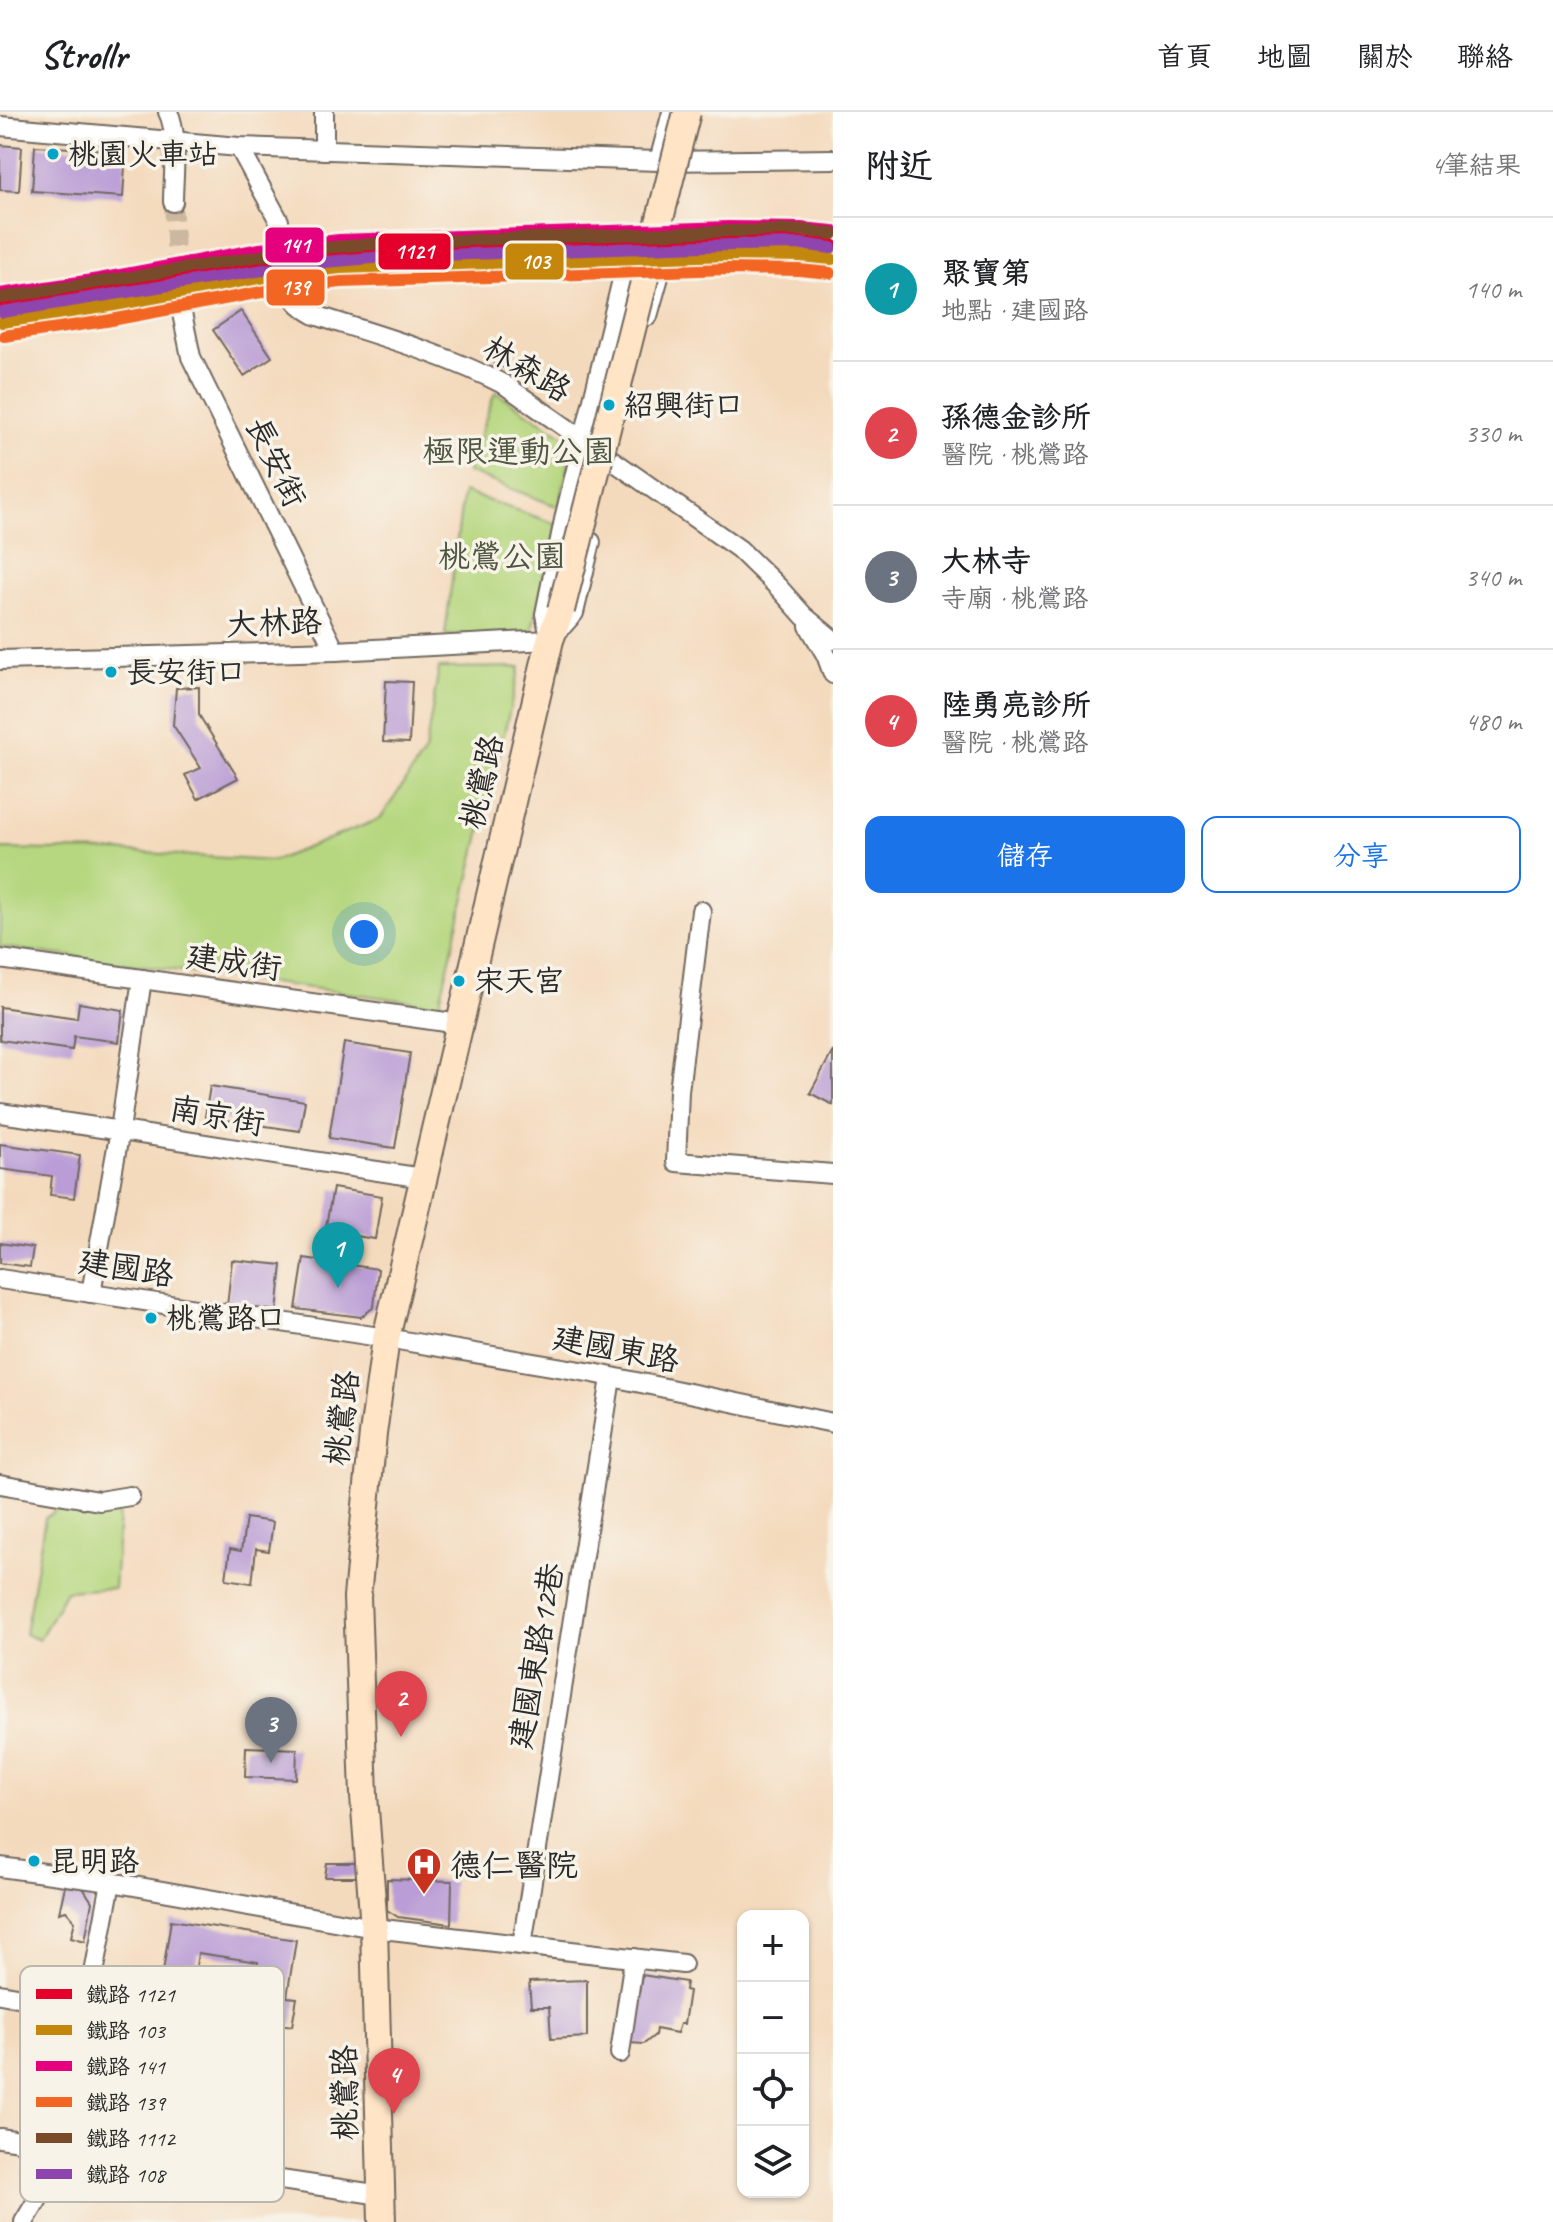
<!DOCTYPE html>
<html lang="zh-TW">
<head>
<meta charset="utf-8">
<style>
	body { margin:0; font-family:Caveat,"LXGW WenKai TC",sans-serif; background:#f6f6f6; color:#202124 }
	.controls { position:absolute; right:24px; bottom:24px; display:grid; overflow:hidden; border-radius:16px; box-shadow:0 2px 6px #0004 }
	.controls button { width:72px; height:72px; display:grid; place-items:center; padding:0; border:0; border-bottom:2px solid #e0e0e0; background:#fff; color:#202124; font:40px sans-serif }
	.you { position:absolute; left:364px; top:822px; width:28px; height:28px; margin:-20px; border:6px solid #fff; border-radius:50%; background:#1a73e8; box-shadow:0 0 0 12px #1a73e833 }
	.badge { display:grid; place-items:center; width:52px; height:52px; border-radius:50%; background:#1a73e8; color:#fff; font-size:26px; font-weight:700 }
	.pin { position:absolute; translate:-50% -66px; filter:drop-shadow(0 2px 4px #0008) }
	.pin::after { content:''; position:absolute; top:42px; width:28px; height:24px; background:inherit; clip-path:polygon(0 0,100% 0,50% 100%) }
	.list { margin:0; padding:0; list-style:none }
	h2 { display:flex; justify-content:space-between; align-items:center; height:104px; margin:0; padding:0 32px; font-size:34px }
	h2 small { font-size:26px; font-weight:400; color:#757577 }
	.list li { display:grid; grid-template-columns:52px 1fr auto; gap:24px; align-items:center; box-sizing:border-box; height:144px; padding:0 32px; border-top:2px solid #e0e0e0 }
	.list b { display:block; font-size:30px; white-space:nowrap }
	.list p { margin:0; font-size:26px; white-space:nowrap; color:#757577 }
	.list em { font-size:26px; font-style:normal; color:#757577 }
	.actions { display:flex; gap:16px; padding:24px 32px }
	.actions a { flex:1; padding:18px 0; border:2px solid #1a73e8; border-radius:16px; text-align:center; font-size:28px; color:#1a73e8 }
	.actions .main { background:#1a73e8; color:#fff }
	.icon { flex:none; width:44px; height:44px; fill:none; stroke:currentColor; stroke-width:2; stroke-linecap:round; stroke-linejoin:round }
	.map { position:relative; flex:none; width:833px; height:2110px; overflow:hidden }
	header { display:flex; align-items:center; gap:48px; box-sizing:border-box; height:112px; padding:0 40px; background:#fff; border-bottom:2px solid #e0e0e0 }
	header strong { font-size:38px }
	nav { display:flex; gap:44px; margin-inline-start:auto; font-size:28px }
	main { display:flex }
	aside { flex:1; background:#fff }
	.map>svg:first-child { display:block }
	.green { fill:#b6d77f; stroke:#708155; stroke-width:2 }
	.building { fill:#ba9dd6 }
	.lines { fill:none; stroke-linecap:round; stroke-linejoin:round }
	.street-tunnel { stroke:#ccb7a0; stroke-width:18; stroke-dasharray:18 9; stroke-linecap:butt }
	.street-casing { stroke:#71685e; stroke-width:22 }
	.secondary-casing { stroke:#71685e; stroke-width:30 }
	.street { stroke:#fff; stroke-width:18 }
	.secondary { stroke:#ffe4c6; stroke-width:26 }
	.secondary-bridge-casing { stroke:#71685e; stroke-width:30; stroke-linecap:butt }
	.secondary-bridge { stroke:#ffe4c6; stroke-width:26 }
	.rail-1-casing { stroke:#f7f3e8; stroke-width:18 }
	.rail-2-casing { stroke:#f7f3e8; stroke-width:18 }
	.rail-3-casing { stroke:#f7f3e8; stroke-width:18 }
	.rail-4-casing { stroke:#f7f3e8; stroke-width:18 }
	.rail-5-casing { stroke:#f7f3e8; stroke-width:18 }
	.rail-6-casing { stroke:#f7f3e8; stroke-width:18 }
	.rail-1 { stroke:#e4002b; stroke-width:12 }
	.rail-2 { stroke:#c4870b; stroke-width:12 }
	.rail-3 { stroke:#e5007d; stroke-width:12 }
	.rail-4 { stroke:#f26522; stroke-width:12 }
	.rail-5 { stroke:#7a4b2a; stroke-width:12 }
	.rail-6 { stroke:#8e44ad; stroke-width:12 }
	.bus-dot { fill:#02a3c6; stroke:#f7f3e8; stroke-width:3 }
	.labels { text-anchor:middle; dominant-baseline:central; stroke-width:7; stroke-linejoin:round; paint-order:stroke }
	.bus-label { font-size:30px; fill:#2b2b2b; stroke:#f7f3e8; text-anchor:start }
	.street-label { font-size:32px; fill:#2b2b2b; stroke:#f7f3e8 }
	.park-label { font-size:32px; fill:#4e5640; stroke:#f7f3e8 }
	.poi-label { font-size:32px; fill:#2b2b2b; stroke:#f7f3e8; text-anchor:start }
	.key { fill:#f7f3e8; stroke:#bab7af; stroke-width:2 }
	.key-label { font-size:22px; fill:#2b2b2b }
	.line-badge { stroke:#f7f3e8; stroke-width:3 }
	.badge-label { font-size:22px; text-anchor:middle; font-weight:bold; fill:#fff }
</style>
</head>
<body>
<header>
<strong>Strollr</strong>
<nav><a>首頁</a><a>地圖</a><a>關於</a><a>聯絡</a></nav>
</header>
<main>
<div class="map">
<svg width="833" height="2110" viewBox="0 0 833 2110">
	<rect width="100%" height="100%" fill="#f7f3e8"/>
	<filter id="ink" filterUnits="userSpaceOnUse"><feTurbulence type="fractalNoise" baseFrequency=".0125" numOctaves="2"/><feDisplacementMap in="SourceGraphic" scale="16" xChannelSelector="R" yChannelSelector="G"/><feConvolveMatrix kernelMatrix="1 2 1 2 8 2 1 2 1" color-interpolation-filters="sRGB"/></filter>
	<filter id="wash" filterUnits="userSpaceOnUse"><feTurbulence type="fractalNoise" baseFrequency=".006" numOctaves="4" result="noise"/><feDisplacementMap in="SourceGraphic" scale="32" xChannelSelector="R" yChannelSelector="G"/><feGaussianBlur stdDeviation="1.8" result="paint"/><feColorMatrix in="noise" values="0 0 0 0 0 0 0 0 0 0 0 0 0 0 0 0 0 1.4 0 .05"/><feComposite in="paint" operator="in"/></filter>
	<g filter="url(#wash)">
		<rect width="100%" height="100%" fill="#f4dabd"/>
		<g class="green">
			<polygon points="495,280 574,330 559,395 467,360"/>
			<polygon points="463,380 557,412 531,521 445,523"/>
			<polygon points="520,555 439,893 0,835 0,737 115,739 273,749 380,707 425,640 439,556"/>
			<polygon points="58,1397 119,1403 114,1476 66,1479 39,1528 25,1522 45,1406"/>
		</g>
		<g id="blocks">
			<g class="building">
				<polygon points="0,33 22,35 19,79 0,78"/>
				<polygon points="35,34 126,39 123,85 32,79"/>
				<polygon points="241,199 272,245 244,264 213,218"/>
				<polygon points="498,241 507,245 503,255 494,252"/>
				<polygon points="386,569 412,570 409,631 383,630"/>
				<polygon points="199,575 199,603 238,666 198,687 185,663 201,656 173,613 176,576"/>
				<polygon points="79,891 123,898 119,930 74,924 72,938 0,928 0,895 77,906"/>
				<polygon points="344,931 410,941 395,1036 329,1026"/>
				<polygon points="833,939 833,993 810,981"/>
				<polygon points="210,974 305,989 300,1019 205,1005"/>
				<polygon points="0,1032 80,1043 74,1086 50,1083 52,1064 0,1057"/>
				<polygon points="333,1076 382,1084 375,1127 325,1119"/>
				<polygon points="0,1131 33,1136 30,1155 0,1151"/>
				<polygon points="304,1146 378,1157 374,1195 361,1205 296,1197"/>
				<polygon points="232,1148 282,1153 277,1200 227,1194"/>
				<polygon points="246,1406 273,1410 269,1439 256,1437 252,1471 226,1467 230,1437 241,1439"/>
				<polygon points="246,1635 297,1637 296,1667 245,1665"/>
				<polygon points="327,1751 357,1751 357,1765 325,1765"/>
				<polygon points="387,1767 452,1769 451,1812 398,1805 387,1798"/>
				<polygon points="65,1774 83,1776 92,1790 85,1829 71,1825 75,1809 66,1799 59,1801"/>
				<polygon points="171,1808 296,1828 287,1885 297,1886 292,1914 260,1909 263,1891 252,1890 258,1850 198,1841 189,1903 157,1898"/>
				<polygon points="642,1863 686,1870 685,1878 689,1879 684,1912 680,1912 677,1921 656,1917 655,1923 644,1932 630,1931"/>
				<polygon points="587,1868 587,1925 551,1927 549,1895 531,1895 529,1870"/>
			</g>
		</g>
	</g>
	<g filter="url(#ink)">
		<use href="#blocks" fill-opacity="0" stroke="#71685e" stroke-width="2"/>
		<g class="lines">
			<g class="street-tunnel">
				<polyline points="173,90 178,182"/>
				<polyline points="279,109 285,168"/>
			</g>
			<defs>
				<g id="street">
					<path d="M168,0C179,21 173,65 173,90"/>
					<polyline points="0,14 239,35 659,49 833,47"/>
					<polyline points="239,35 279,109"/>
					<polyline points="324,38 324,0"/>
					<polyline points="659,49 672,0"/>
					<path d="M285,168C291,186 299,194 315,203C380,224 445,242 505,273L739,437L779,476L804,504L833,528"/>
					<polyline points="178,182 191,245 335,539"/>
					<polyline points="648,204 664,147"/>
					<polyline points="809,514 826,543 833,562"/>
					<polyline points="557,520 574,501 591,430"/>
					<polyline points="550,525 545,502 565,403 627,147 761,145 808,142 833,145"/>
					<polyline points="0,548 335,539 550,528"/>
					<polyline points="701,799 679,979 676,1050 833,1062"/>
					<polyline points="0,847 460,912"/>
					<path d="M0,1001C142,1021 282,1045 424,1066"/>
					<polyline points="0,1167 386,1226 593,1261 833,1311"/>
					<polyline points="91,1181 120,1018 142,867"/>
					<polyline points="0,1372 99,1389 130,1384"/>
					<polyline points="0,1755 111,1770 374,1816 683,1852"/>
					<path d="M522,1833C550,1644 582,1455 611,1266"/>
					<polyline points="0,1882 144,1907"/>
					<polyline points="620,1941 634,1846"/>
					<polyline points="0,2026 381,2083"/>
					<polyline points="24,2110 58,2054 111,1770"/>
				</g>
				<polyline id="secondary" points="382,2110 374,1816 364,1684 357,1485 373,1322 386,1226 550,528 561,498"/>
			</defs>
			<use href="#street" class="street-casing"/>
			<use href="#secondary" class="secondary-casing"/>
			<use href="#street" class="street"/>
			<use href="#secondary" class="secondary"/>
			<defs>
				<polyline id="secondary-bridge" points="561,498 687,0"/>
			</defs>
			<use href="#secondary-bridge" class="secondary-bridge-casing"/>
			<use href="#secondary-bridge" class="secondary-bridge"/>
			<defs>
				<polyline id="rail-1" points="0,196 101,181 263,151 339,142 728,129 801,130 833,133"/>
				<polyline id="rail-2" points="2,210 104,195 265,165 340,156 728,143 800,144 832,147"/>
				<polyline id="rail-3" points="0,182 99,167 260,137 339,128 728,115 801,116 833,119"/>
				<polyline id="rail-4" points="4,224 106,209 267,179 341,170 728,157 799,158 830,161"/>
				<polyline id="rail-5" points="0,186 299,138 383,131 730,119 802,118 833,122"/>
				<polyline id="rail-6" points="2,200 301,152 384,145 730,133 801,132 831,136"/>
			</defs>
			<use href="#rail-1" class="rail-1-casing"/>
			<use href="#rail-2" class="rail-2-casing"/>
			<use href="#rail-3" class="rail-3-casing"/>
			<use href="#rail-4" class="rail-4-casing"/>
			<use href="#rail-5" class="rail-5-casing"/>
			<use href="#rail-6" class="rail-6-casing"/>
			<use href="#rail-1" class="rail-1"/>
			<use href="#rail-2" class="rail-2"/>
			<use href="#rail-3" class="rail-3"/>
			<use href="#rail-4" class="rail-4"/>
			<use href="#rail-5" class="rail-5"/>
			<use href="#rail-6" class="rail-6"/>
		</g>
	</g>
	<defs>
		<symbol id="hospital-pin" viewBox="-11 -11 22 30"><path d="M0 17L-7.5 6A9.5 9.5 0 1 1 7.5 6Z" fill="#c8321e" stroke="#f7f3e8"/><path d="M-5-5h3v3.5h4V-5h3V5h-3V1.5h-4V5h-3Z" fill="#fff"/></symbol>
	</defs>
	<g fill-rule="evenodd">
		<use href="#hospital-pin" x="404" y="1733" width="40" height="54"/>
	</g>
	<g class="bus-dot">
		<circle cx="53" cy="42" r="7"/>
		<circle cx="609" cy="293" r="7"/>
		<circle cx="111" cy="560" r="7"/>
		<circle cx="459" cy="869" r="7"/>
		<circle cx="151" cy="1206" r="7"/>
		<circle cx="34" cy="1749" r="7"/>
	</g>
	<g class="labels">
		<g class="bus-label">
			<text x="68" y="42">桃園火車站</text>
			<text x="624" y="293">紹興街口</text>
			<text x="126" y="560">長安街口</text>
			<text x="474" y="869">宋天宮</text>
			<text x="166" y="1206">桃鶯路口</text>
			<text x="49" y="1749">昆明路</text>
		</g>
		<g class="street-label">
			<text transform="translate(527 257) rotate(31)">林森路</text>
			<text transform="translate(276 350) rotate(64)">長安街</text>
			<text transform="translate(274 511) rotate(-2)">大林路</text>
			<text transform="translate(482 670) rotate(-77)">桃鶯路</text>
			<text transform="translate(234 850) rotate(8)">建成街</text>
			<text transform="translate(217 1004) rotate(10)">南京街</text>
			<text transform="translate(126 1156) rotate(9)">建國路</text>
			<text transform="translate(616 1237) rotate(11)">建國東路</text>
			<text transform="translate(342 1306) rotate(-83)">桃鶯路</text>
			<text transform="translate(536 1544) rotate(-80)">建國東路12巷</text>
			<text transform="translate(345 1981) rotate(-91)">桃鶯路</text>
		</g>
		<g class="park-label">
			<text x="519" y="339">極限運動公園</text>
			<text x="502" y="444">桃鶯公園</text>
		</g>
		<g class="poi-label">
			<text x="450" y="1753">德仁醫院</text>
		</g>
	</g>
	<rect x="20" y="1854" width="264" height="236" rx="12" class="key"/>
	<rect x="36" y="1877" width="36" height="10" fill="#e4002b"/>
	<rect x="36" y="1913" width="36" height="10" fill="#c4870b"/>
	<rect x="36" y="1949" width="36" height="10" fill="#e5007d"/>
	<rect x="36" y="1985" width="36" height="10" fill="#f26522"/>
	<rect x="36" y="2021" width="36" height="10" fill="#7a4b2a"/>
	<rect x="36" y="2057" width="36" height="10" fill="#8e44ad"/>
	<g class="key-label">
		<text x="86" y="1890">鐵路 1121</text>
		<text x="86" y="1926">鐵路 103</text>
		<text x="86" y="1962">鐵路 141</text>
		<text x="86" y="1998">鐵路 139</text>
		<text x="86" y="2034">鐵路 1112</text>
		<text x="86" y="2070">鐵路 108</text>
	</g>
	<g class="line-badge">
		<rect x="264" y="114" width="61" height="38" rx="8" fill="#e5007d"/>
		<rect x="377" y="120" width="75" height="39" rx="8" fill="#e4002b"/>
		<rect x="504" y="130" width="61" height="39" rx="8" fill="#c4870b"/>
		<rect x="265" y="156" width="61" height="39" rx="8" fill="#f26522"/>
	</g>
	<g class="badge-label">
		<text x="295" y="141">141</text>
		<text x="414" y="147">1121</text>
		<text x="535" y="157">103</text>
		<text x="295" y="183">139</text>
	</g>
</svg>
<div class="controls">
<button>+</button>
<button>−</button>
<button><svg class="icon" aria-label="locate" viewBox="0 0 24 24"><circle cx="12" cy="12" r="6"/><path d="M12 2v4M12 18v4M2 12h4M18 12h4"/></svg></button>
<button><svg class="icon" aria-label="layers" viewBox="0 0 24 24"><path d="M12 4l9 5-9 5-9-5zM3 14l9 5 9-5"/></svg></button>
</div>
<div class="you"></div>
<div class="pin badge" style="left:338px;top:1176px;background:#0f9aa8">1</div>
<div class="pin badge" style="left:401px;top:1625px;background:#e0444e">2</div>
<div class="pin badge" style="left:271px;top:1651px;background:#6b7280">3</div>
<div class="pin badge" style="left:394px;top:2002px;background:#e0444e">4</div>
</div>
<aside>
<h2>附近<small>4筆結果</small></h2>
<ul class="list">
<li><span class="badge" style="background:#0f9aa8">1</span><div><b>聚寶第</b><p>地點 · 建國路</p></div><em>140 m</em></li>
<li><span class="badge" style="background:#e0444e">2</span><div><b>孫德金診所</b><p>醫院 · 桃鶯路</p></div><em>330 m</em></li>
<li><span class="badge" style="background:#6b7280">3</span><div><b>大林寺</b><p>寺廟 · 桃鶯路</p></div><em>340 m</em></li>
<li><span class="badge" style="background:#e0444e">4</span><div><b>陸勇亮診所</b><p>醫院 · 桃鶯路</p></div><em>480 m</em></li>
</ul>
<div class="actions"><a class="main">儲存</a><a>分享</a></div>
</aside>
</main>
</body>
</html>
